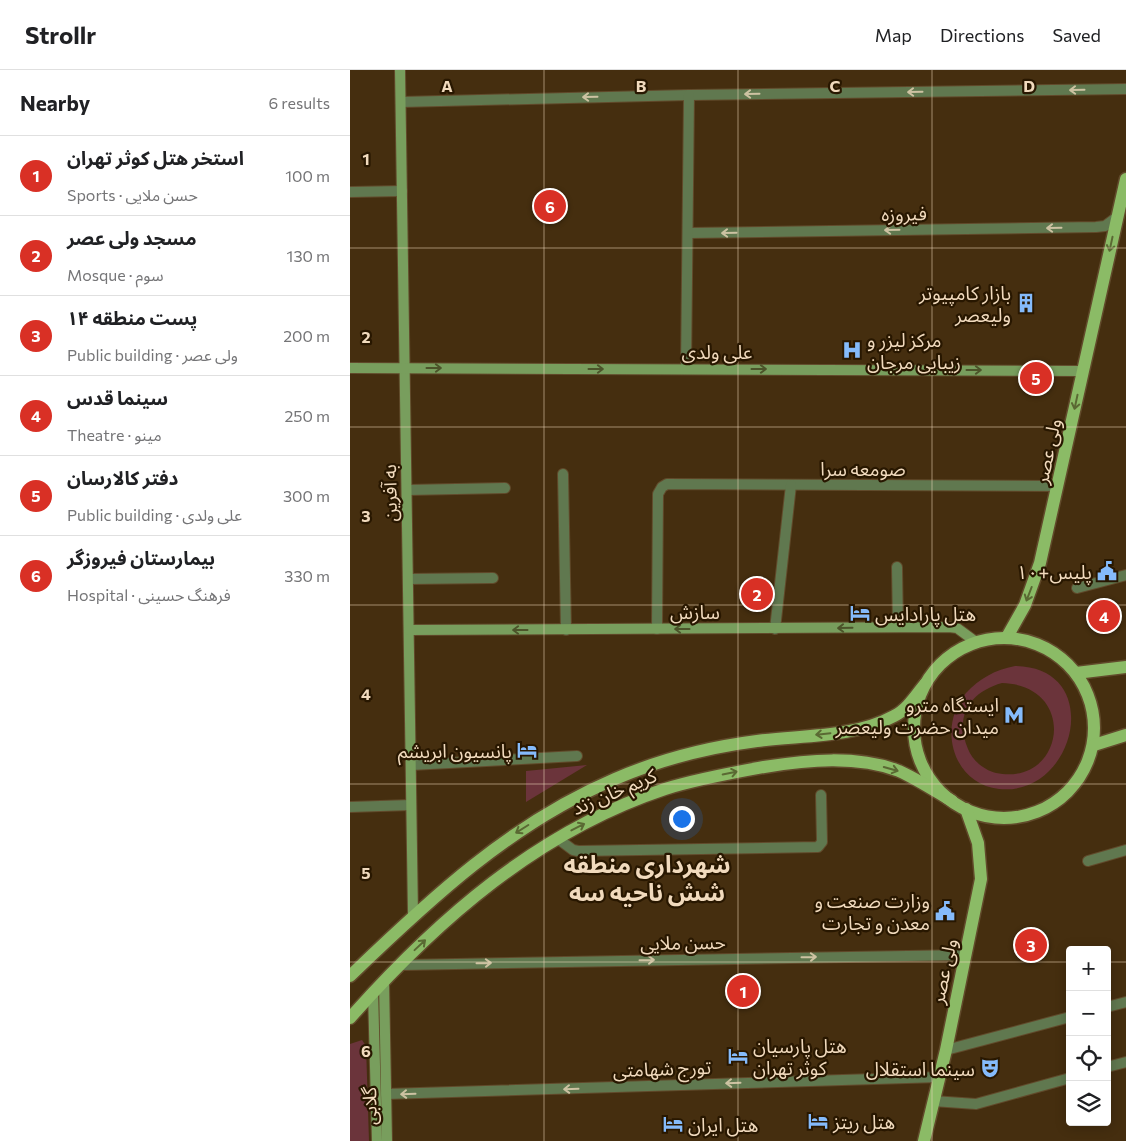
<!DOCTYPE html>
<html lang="en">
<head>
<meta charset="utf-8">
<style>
	body { margin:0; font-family:Commissioner,"Noto Sans Arabic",sans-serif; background:#f2f2f2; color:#202124 }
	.controls { position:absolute; right:15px; bottom:15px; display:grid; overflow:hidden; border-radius:5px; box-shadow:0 2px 12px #0003 }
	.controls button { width:45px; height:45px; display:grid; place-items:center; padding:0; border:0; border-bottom:1px solid #e0e0e0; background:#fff; color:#202124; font:25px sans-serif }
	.you { position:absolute; left:331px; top:748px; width:18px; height:18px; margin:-12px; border:4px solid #fff; border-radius:50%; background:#1a73e8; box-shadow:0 0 0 8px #1a73e833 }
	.badge { display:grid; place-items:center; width:32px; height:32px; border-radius:50%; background:#d93025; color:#fff; font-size:16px; font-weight:700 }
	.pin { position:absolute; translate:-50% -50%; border:2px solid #fff; box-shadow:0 1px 5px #0006 }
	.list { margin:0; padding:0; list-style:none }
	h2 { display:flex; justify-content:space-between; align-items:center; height:65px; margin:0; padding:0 20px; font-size:21px }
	h2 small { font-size:16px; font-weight:400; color:#757577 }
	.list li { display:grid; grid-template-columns:32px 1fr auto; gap:15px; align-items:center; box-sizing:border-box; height:80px; padding:0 20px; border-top:1px solid #e0e0e0 }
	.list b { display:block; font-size:19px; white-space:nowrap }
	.list p { margin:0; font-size:16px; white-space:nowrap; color:#757577 }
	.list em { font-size:16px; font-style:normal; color:#757577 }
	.icon { flex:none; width:28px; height:28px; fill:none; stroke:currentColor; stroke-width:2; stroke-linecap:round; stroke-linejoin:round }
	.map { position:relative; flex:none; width:776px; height:1071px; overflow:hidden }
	header { display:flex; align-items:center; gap:30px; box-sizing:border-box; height:70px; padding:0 25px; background:#fff; border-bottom:1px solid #e0e0e0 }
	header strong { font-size:24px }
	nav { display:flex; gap:28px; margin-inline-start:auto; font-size:18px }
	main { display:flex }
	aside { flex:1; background:#fff }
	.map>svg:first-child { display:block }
	.green { fill:#6b343b; fill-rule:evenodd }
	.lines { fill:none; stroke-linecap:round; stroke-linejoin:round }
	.street-casing { stroke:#614a2b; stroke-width:12 }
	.secondary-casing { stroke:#614a2b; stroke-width:12 }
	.primary-casing { stroke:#614a2b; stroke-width:15 }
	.street { stroke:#60784f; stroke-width:10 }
	.secondary { stroke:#789e5d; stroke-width:10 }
	.primary { stroke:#8bbb66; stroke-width:12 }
	.oneway { stroke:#cdc2a2 }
	.oneway2 { stroke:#5a6933 }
	.oneway3 { stroke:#4c542a }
	.grid { fill:none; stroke:#f1dabd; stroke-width:1; stroke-opacity:0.55 }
	.labels { text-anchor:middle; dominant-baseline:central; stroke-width:4.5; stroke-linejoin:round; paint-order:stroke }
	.street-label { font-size:19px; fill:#f1dabd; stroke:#281700 }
	.poi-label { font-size:19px; fill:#f1dabd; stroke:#281700; text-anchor:end }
	.district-label { font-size:24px; font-weight:bold; fill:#f1dabd; stroke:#281700 }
	.grid-label { font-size:16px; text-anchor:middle; font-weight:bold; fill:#f1dabd; stroke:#281700; stroke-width:4.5; stroke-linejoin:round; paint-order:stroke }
</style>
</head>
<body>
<header>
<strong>Strollr</strong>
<nav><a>Map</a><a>Directions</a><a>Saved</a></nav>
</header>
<main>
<aside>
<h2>Nearby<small>6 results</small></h2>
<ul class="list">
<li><span class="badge">1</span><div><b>استخر هتل کوثر تهران</b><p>Sports · حسن ملایی</p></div><em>100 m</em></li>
<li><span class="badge">2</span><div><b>مسجد ولی عصر</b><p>Mosque · سوم</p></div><em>130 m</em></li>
<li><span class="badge">3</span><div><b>پست منطقه ۱۴</b><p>Public building · ولی عصر</p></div><em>200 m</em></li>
<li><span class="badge">4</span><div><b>سینما قدس</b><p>Theatre · مینو</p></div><em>250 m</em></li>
<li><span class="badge">5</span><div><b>دفتر کالارسان</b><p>Public building · علی ولدی</p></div><em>300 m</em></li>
<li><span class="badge">6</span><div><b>بیمارستان فیروزگر</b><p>Hospital · فرهنگ حسینی</p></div><em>330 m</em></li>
</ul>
</aside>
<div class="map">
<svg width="776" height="1071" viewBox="0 0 776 1071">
	<rect width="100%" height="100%" fill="#452e0f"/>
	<g class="green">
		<path d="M665,596C756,597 726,727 649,719C603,714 587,657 616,623C630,608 645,600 665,596ZM652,613C729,615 715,717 646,703C634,700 622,690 618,679C604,646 620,622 652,613Z"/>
		<polygon points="237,695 176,732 176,701"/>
		<polygon points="12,970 16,976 19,1071 0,1071 0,974"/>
	</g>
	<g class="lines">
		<defs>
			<g id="street">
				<polyline points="51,32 339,25 776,19"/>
				<polyline points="0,122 52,121"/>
				<polyline points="338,163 746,157 755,156 767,147"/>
				<polyline points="336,299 339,25"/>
				<polyline points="213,404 216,560"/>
				<polyline points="57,420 155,418"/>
				<polyline points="547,497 548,557"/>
				<polyline points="58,509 143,508"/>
				<polyline points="727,518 776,505"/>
				<polyline points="307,559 308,424 312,417 317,414 708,416"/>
				<polyline points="425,559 441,415"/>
				<polyline points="61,695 227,686"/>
				<polyline points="0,737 61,735"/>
				<polyline points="207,768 223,780 228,781 468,777 472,772 471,725"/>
				<polyline points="738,791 776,780"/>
				<polyline points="51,895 615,885"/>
				<polyline points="757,937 776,932"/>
				<polyline points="596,980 720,947"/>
				<polyline points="757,997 776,992"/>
				<polyline points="36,1024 589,1007"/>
				<polyline points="583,1031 626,1034 720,1008"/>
			</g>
			<g id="secondary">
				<polyline points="50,0 63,845"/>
				<polyline points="0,298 733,301"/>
				<polyline points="59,560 599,557 607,558 626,572"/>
				<polyline points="34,911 37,1071"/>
				<polyline points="23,922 27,1071"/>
			</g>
			<g id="primary">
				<polyline points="657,567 675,535 690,493 776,109"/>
				<circle cx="654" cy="658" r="90"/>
				<polyline points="726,603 776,597"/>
				<polyline points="744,675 776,665"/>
				<path d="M0,906C80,829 161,753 265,709C309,690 360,677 407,671C451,665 504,668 544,646C557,640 566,625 575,614"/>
				<path d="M0,948C87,850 188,761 315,719C347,709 381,703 414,697C457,690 507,685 549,701C567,709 585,721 602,731"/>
				<polyline points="574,1071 596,980 631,809 628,773 616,739"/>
			</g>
		</defs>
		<use href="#street" class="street-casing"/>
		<use href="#secondary" class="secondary-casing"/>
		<use href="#primary" class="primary-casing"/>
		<use href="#street" class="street"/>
		<use href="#secondary" class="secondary"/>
		<use href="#primary" class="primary"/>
	</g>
	<defs><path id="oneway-shaft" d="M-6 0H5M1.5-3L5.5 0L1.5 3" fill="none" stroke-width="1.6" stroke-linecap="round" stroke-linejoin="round" transform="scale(1.25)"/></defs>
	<g class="oneway">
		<use href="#oneway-shaft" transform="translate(727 20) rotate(179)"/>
		<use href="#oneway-shaft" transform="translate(565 22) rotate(179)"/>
		<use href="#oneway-shaft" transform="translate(402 24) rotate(179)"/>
		<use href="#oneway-shaft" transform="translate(240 27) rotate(179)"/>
		<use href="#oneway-shaft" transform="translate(704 158) rotate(179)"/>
		<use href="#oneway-shaft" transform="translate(542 160) rotate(179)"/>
		<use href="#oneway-shaft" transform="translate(379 163) rotate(179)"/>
		<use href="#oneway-shaft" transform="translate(459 887) rotate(-1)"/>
		<use href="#oneway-shaft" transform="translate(297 890) rotate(-1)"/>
		<use href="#oneway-shaft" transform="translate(134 893) rotate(-1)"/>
		<use href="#oneway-shaft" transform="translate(383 1013) rotate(178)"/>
		<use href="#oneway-shaft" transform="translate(221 1019) rotate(178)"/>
		<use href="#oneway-shaft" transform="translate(58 1024) rotate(178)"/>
	</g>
	<g class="oneway2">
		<use href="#oneway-shaft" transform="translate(761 174) rotate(102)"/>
		<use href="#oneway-shaft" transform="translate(726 332) rotate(102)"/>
		<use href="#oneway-shaft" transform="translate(679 524) rotate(111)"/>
		<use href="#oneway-shaft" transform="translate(473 664) rotate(174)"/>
		<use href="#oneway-shaft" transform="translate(541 699) rotate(16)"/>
		<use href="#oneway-shaft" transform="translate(380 703) rotate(-11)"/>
		<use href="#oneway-shaft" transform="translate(228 757) rotate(-27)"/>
		<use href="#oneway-shaft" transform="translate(172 759) rotate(148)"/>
		<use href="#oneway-shaft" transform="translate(70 875) rotate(-43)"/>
	</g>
	<g class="oneway3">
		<use href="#oneway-shaft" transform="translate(84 298)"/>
		<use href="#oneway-shaft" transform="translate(246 299)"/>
		<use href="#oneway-shaft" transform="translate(409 299)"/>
		<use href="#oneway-shaft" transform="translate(624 300)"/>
		<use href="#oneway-shaft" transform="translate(495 558) rotate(179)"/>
		<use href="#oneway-shaft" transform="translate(332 559) rotate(-180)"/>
		<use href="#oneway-shaft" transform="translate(170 560) rotate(180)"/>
	</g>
	<path class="grid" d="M194,0V1071M388,0V1071M582,0V1071M0,178H776M0,357H776M0,535H776M0,714H776M0,892H720M757,892H776"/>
	<defs>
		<symbol id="building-bare" viewBox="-9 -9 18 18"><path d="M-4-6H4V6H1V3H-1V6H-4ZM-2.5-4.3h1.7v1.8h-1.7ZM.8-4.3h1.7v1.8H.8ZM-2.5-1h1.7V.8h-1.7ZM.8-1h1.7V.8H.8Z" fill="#85bbfb" stroke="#281700" stroke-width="2.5" paint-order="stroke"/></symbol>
		<symbol id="hospital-bare" viewBox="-9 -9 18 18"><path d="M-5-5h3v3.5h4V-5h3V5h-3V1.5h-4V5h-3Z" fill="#85bbfb" stroke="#281700" stroke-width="2.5" paint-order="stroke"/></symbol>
		<symbol id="civic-bare" viewBox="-9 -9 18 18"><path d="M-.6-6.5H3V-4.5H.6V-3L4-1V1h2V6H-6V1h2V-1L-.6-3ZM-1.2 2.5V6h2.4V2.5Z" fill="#85bbfb" stroke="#281700" stroke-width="2.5" paint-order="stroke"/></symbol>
		<symbol id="hotel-bare" viewBox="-9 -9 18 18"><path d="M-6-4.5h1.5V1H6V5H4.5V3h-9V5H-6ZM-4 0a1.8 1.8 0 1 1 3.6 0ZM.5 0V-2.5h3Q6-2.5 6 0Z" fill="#85bbfb" stroke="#281700" stroke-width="2.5" paint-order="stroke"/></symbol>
		<symbol id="metro-bare" viewBox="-9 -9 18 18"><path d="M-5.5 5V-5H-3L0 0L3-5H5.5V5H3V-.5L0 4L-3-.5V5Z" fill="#85bbfb" stroke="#281700" stroke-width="2.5" paint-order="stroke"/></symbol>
		<symbol id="theatre-bare" viewBox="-9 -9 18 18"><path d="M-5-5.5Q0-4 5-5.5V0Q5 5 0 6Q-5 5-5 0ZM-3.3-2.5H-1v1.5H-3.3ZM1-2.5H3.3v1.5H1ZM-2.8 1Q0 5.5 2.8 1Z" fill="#85bbfb" stroke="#281700" stroke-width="2.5" paint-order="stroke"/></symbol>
	</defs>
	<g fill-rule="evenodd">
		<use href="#building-bare" x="662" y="219" width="28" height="28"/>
		<use href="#hospital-bare" x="488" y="266" width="28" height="28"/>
		<use href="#civic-bare" x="743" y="487" width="28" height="28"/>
		<use href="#hotel-bare" x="496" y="529" width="28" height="28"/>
		<use href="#metro-bare" x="650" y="631" width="28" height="28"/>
		<use href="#hotel-bare" x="163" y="666" width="28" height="28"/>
		<use href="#civic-bare" x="581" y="827" width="28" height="28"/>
		<use href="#hotel-bare" x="374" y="972" width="28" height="28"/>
		<use href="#theatre-bare" x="626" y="984" width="28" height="28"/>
		<use href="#hotel-bare" x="454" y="1037" width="28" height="28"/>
		<use href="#hotel-bare" x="309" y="1040" width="28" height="28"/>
	</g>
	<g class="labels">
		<g class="street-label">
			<text transform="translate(554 143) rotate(-1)">فیروزه</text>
			<text x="367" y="281">علی ولدی</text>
			<text transform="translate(697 381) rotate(-78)">ولی عصر</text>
			<text x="513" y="398">صومعه سرا</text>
			<text transform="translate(39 423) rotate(-91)">به آفرین</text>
			<text x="345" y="541">سازش</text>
			<text transform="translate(264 721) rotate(-23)">کریم خان زند</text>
			<text transform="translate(333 872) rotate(-1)">حسن ملایی</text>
			<text transform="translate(593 901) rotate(-78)">ولی عصر</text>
			<text transform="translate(312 998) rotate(-2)">تورج شهامتی</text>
			<text transform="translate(19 1036) rotate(-91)">گلابی</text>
		</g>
		<g class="poi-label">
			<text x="661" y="222">بازار کامپیوتر<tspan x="661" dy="22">ولیعصر</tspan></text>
			<text x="517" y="269" text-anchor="start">مرکز لیزر و<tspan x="517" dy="22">زیبایی مرجان</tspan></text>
			<text x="742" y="501">پلیس+۱۰</text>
			<text x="525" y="543" text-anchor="start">هتل پارادایس</text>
			<text x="649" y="634">ایستگاه مترو<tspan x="649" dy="22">میدان حضرت ولیعصر</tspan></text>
			<text x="162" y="680">پانسیون ابریشم</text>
			<text x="580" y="830">وزارت صنعت و<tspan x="580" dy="22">معدن و تجارت</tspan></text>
			<text x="403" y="975" text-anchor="start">هتل پارسیان<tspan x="403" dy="22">کوثر تهران</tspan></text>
			<text x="625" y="998">سینما استقلال</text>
			<text x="483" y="1051" text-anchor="start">هتل ریتز</text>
			<text x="338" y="1054" text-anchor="start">هتل ايران</text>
		</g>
		<g class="district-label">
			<text x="297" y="793">شهرداری منطقه<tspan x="297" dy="28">شش ناحیه سه</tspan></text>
		</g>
	</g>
	<g class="grid-label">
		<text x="97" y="22">A</text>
		<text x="291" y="22">B</text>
		<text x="485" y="22">C</text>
		<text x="679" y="22">D</text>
		<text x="16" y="95">1</text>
		<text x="16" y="273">2</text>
		<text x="16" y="452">3</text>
		<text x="16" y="630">4</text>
		<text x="16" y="809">5</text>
		<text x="16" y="987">6</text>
	</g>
</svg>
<div class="controls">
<button>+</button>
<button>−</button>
<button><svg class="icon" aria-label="locate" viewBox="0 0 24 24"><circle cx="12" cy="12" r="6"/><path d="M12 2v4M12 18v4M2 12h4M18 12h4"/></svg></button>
<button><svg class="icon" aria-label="layers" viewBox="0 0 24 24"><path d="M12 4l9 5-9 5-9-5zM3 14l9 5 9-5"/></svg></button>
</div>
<div class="you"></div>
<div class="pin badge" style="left:393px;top:921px">1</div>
<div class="pin badge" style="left:407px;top:524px">2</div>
<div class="pin badge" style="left:681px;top:875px">3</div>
<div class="pin badge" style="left:754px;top:546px">4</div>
<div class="pin badge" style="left:686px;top:308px">5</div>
<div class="pin badge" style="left:200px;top:136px">6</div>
</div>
</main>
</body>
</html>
